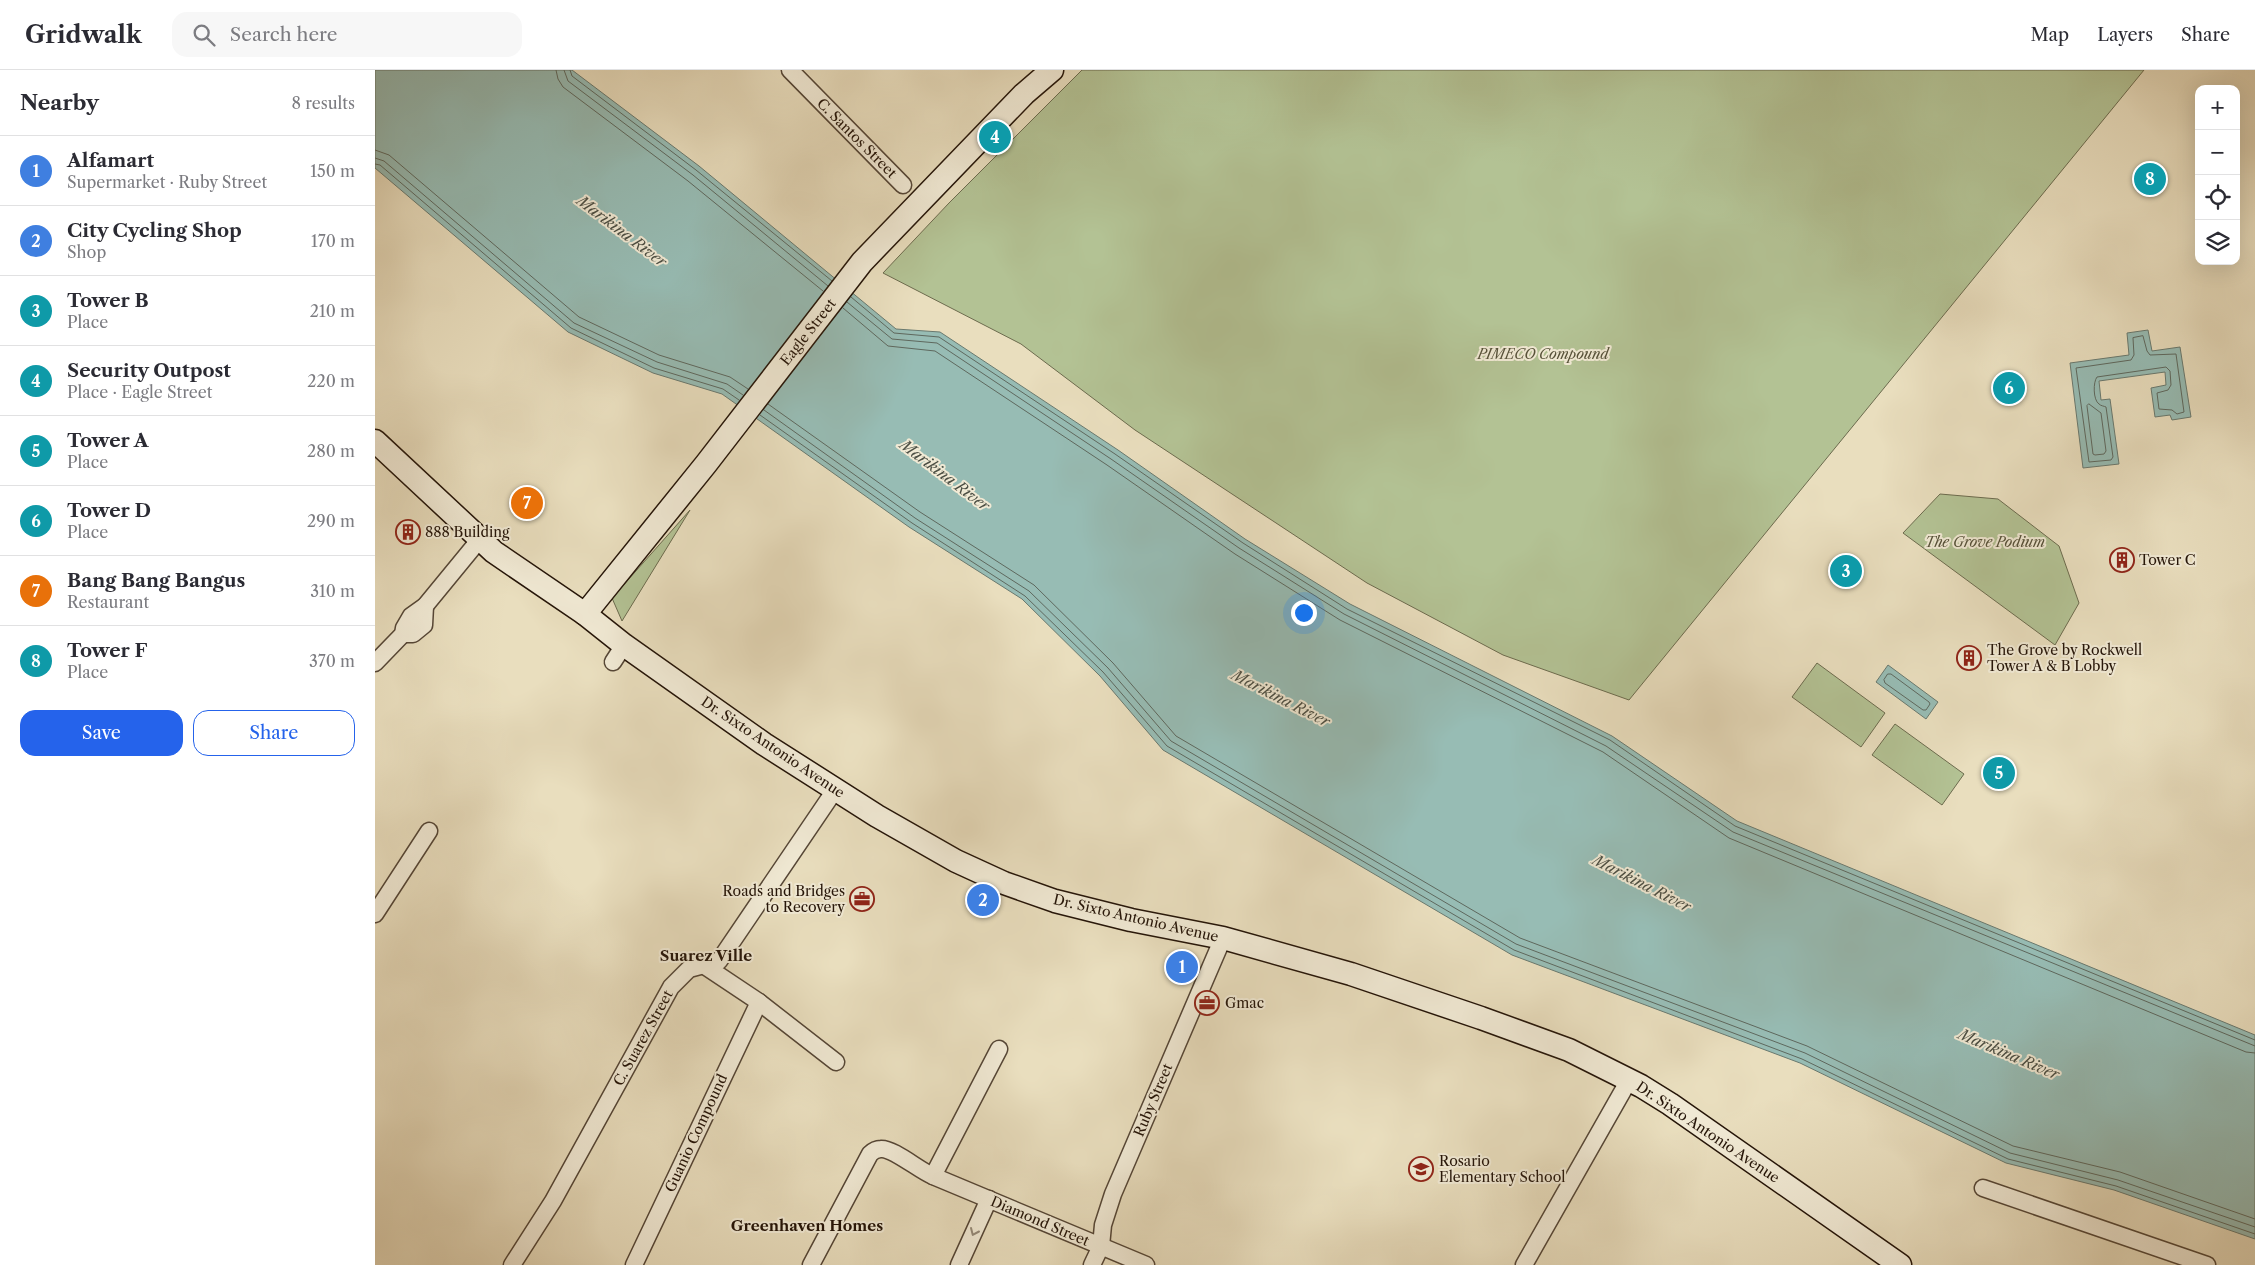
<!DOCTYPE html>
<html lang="en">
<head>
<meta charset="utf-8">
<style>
	body { margin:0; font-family:"Libre Caslon Text",serif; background:#f7f7f7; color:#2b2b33 }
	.controls { position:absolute; right:15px; top:15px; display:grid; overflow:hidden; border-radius:10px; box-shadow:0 5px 20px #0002 }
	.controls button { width:45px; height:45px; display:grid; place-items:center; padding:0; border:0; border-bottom:1px solid #e1e1e2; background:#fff; color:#2b2b33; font:25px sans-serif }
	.you { position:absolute; left:928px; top:542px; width:18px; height:18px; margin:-12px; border:4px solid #fff; border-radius:50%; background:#1a73e8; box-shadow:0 0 0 8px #1a73e833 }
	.badge { display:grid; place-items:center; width:32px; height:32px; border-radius:50%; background:#2563eb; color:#fff; font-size:16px; font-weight:700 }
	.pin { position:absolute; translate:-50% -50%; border:2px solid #fff; box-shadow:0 1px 5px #0006 }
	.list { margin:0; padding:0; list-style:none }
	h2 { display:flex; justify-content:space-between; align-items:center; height:65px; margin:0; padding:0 20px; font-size:21px }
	h2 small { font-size:16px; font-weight:400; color:#7c7c81 }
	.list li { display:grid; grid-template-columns:32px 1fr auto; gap:15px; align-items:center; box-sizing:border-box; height:70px; padding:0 20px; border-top:1px solid #e1e1e2 }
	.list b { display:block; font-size:19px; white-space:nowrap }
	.list p { margin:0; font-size:16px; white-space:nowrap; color:#7c7c81 }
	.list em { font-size:16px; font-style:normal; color:#7c7c81 }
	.actions { display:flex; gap:10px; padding:15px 20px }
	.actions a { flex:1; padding:11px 0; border:1px solid #2563eb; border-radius:15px; text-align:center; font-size:18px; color:#2563eb }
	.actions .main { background:#2563eb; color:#fff }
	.icon { flex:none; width:28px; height:28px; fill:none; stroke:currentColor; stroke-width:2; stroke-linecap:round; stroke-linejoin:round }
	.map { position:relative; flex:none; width:1880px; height:1195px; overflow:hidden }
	header { display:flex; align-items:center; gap:30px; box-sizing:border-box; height:70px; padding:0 25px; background:#fff; border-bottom:1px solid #e1e1e2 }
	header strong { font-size:24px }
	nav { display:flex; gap:28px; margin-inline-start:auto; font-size:18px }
	.search { width:350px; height:45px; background:#f7f7f7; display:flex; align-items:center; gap:12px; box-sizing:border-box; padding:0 18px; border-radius:15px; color:#7c7c81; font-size:19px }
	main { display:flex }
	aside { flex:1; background:#fff }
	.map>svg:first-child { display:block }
	.green { fill:#b3c294; stroke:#6c6b4e }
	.water { fill:#97bcb4; stroke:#69796f }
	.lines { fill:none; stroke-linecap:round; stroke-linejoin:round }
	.shore { stroke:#5e685e; stroke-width:1 }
	.street-casing { stroke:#554636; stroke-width:19 }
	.secondary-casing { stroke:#241408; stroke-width:25 }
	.street { stroke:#f1ead5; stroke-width:16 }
	.secondary { stroke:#f1ead5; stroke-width:22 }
	.oneway { stroke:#958a79 }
	.labels { text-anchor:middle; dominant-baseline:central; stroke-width:4; stroke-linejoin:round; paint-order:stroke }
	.street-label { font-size:14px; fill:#241408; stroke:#f1ead5 }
	.park-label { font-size:14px; font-style:italic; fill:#565139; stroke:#f1ead5 }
	.poi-label { font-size:14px; fill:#241408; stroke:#f1ead5; text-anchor:start }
	.water-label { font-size:15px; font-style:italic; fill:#4c4f44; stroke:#f1ead5 }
	.neighbourhood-label { font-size:15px; font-weight:bold; fill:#241408; stroke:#f1ead5 }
</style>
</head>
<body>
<header>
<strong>Gridwalk</strong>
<div class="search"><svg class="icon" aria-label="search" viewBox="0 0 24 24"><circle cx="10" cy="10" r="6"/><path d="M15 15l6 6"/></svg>Search here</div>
<nav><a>Map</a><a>Layers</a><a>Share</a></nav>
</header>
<main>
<aside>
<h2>Nearby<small>8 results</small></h2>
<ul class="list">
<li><span class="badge" style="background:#3f7fe0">1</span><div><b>Alfamart</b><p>Supermarket · Ruby Street</p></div><em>150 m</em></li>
<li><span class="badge" style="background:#3f7fe0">2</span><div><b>City Cycling Shop</b><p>Shop</p></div><em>170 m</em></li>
<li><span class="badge" style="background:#0f9aa8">3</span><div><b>Tower B</b><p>Place</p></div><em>210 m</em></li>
<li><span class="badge" style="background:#0f9aa8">4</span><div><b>Security Outpost</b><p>Place · Eagle Street</p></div><em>220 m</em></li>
<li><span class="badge" style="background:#0f9aa8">5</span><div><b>Tower A</b><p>Place</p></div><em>280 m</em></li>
<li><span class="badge" style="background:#0f9aa8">6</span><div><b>Tower D</b><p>Place</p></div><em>290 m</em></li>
<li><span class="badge" style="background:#e8710a">7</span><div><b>Bang Bang Bangus</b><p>Restaurant</p></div><em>310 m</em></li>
<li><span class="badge" style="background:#0f9aa8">8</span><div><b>Tower F</b><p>Place</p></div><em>370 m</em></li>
</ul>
<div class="actions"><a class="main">Save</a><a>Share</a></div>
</aside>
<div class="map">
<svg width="1880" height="1195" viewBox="0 0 1880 1195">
	<rect width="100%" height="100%" fill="#e9debe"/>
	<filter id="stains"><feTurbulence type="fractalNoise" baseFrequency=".004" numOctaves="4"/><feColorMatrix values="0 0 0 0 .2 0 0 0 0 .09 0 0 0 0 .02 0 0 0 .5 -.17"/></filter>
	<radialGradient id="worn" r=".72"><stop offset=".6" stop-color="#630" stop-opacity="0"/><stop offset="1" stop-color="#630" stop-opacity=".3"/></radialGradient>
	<g class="green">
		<polygon points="707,0 1769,0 1254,630 1128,585 992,513 760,360 646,274 508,203 574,133"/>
		<polygon points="1565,424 1623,429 1684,476 1704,533 1680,575 1528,463"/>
		<polygon points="315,440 247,551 237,528"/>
		<polygon points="1442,593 1510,643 1486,677 1417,627"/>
		<polygon points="1520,654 1589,704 1567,735 1497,685"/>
	</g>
	<g class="water">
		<polygon points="0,0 197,0 324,96 521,259 565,262 743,380 870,469 975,534 1237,666 1362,751 1880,965 1880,1169 1739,1120 1631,1093 1425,993 1137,885 788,680 725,606 647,529 534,457 347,324 278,303 193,262 0,98"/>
		<polygon points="1773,260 1777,281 1805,277 1816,347 1797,350 1795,345 1780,347 1776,318 1791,315 1790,302 1724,311 1726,330 1735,329 1744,394 1708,398 1695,293 1754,285 1752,263"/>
		<polygon points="1513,595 1563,632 1551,649 1501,612"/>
	</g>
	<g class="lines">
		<g class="shore">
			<polyline points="181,0 183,9 188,17 313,111 448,221"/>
			<polyline points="189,0 193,11 318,105 453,216"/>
			<polyline points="195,0 197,6 321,100 457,211"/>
			<polyline points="0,80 14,85 204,247 284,285 355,307 373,319"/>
			<polyline points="0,88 9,91 199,253 282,292 352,314 368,325"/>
			<polyline points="0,94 5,95 196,258 279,298 348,319 364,330"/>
			<polyline points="476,227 519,263 564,267 740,384 868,473 972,539 1235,670 1360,756 1880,970"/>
			<polyline points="472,232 517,269 562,273 736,389 864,478 969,544 1231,676 1358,762 1880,976"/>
			<polyline points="468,238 513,276 560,281 732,395 860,484 965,550 1228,682 1354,768 1871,982 1880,983"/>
			<path d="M1768,266L1772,281L1775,285L1801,284L1809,342L1802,344L1797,340L1784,339L1782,323L1793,320L1796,315L1795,301L1791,297L1722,307C1718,312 1718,330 1724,334C1726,336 1729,336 1731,337L1738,387L1736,390L1714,392L1701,298L1756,290L1759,285L1758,268Z"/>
			<polyline points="393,334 545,442 659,515 738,593 801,666 1145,868 1432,976 1638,1076 1745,1102 1880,1149"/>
			<polygon points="1714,334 1726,343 1731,381 1729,384 1720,385 1718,384 1712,336"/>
			<polyline points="389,340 540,448 654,521 733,598 796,671 1141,874 1430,983 1635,1083 1743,1110 1880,1157"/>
			<polyline points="385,345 537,453 650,526 728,602 792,676 1139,880 1427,989 1633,1089 1741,1116 1880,1164"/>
			<polygon points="1513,604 1516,604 1554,632 1555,634 1551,640 1548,640 1510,613 1509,610"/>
		</g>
		<defs>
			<g id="street">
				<polyline points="415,0 528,115"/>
				<polyline points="28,564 38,564 49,555 50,536"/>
				<polyline points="238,592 249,575"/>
				<polyline points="0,593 28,564 29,558 36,546 50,536 105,469"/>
				<polyline points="0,844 54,761"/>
				<polyline points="327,894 384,932 461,992"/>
				<polyline points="624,979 558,1106 771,1195"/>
				<polyline points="1608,1118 1832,1195"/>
				<polyline points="137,1195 178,1131 296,917 314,899 344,891 460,720"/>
				<polyline points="259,1195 384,932"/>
				<path d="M436,1195L495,1084C498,1081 501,1079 506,1079C518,1078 545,1101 558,1106"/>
				<polyline points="584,1195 614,1129"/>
				<polyline points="717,1195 726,1176 728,1155 738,1124 848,868"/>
				<polyline points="1149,1195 1254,1010"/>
			</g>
			<g id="secondary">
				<polyline points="0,371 119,482 210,544 249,575 389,674 502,746 581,791 629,813 680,831 756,850 848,868 976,904 1106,948 1194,980 1266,1016 1295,1034 1525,1195"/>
				<polyline points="210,544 331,394 487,192 649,24 677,0"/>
			</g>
		</defs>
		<use href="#street" class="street-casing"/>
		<use href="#secondary" class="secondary-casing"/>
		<use href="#street" class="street"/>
		<use href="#secondary" class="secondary"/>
	</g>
	<defs><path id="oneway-chevron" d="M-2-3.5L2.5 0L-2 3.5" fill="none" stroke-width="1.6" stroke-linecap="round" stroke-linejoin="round" transform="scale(1.25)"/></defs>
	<use class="oneway" href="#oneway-chevron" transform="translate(599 1162) rotate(114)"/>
	<defs>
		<symbol id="building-ring" viewBox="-11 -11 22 22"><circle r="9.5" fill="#f1ead5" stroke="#8f2418" stroke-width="1.5"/><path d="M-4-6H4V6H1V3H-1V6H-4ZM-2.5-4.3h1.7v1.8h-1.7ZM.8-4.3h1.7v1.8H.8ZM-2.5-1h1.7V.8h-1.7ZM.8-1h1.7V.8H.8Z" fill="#8f2418"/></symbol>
		<symbol id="office-ring" viewBox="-11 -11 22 22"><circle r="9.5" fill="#f1ead5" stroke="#8f2418" stroke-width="1.5"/><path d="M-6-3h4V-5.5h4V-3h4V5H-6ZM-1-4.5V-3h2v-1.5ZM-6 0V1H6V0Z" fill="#8f2418"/></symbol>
		<symbol id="school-ring" viewBox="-11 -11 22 22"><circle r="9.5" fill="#f1ead5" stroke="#8f2418" stroke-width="1.5"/><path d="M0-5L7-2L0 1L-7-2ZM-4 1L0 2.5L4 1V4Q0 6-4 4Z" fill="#8f2418"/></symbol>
	</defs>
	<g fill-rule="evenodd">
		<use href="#building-ring" x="19" y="448" width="28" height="28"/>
		<use href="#building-ring" x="1733" y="476" width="28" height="28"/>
		<use href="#building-ring" x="1580" y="574" width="28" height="28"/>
		<use href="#office-ring" x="473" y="815" width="28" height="28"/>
		<use href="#office-ring" x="818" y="919" width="28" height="28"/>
		<use href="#school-ring" x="1032" y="1085" width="28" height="28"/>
	</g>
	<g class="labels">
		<g class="street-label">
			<text transform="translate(482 68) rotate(45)">C. Santos Street</text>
			<text transform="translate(433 262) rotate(-52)">Eagle Street</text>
			<text transform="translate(398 677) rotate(34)">Dr. Sixto Antonio Avenue</text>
			<text transform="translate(761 848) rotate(13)">Dr. Sixto Antonio Avenue</text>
			<text transform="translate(268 968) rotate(-61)">C. Suarez Street</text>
			<text transform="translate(778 1030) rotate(-67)">Ruby Street</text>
			<text transform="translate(1333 1062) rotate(34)">Dr. Sixto Antonio Avenue</text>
			<text transform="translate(321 1063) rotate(-65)">Guanio Compound</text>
			<text transform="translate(665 1151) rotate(23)">Diamond Street</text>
		</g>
		<g class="park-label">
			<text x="1168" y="284">PIMECO Compound</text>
			<text x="1610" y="472">The Grove Podium</text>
		</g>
		<g class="poi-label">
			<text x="50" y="462">888 Building</text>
			<text x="1764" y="490">Tower C</text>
			<text x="1612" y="580">The Grove by Rockwell<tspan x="1612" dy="16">Tower A &amp; B Lobby</tspan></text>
			<text x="470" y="821" text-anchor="end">Roads and Bridges<tspan x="470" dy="16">to Recovery</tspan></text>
			<text x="850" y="933">Gmac</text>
			<text x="1064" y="1091">Rosario<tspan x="1064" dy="16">Elementary School</tspan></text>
		</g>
		<g class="water-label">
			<text transform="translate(247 161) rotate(37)">Marikina River</text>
			<text transform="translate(570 405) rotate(37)">Marikina River</text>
			<text transform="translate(906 628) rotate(27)">Marikina River</text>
			<text transform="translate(1267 813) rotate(27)">Marikina River</text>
			<text transform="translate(1634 984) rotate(23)">Marikina River</text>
		</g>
		<g class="neighbourhood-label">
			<text x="331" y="885">Suarez Ville</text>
			<text x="432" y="1155">Greenhaven Homes</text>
		</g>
	</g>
	<rect width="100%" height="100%" filter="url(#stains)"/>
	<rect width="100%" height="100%" fill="url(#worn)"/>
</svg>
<div class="controls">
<button>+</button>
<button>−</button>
<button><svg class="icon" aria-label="locate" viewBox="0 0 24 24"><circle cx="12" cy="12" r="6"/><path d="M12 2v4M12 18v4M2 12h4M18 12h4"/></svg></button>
<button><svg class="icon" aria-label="layers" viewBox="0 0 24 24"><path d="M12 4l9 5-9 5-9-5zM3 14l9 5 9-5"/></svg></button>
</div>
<div class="you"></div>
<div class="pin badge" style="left:807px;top:897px;background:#3f7fe0">1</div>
<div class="pin badge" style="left:608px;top:830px;background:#3f7fe0">2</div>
<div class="pin badge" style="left:1471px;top:501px;background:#0f9aa8">3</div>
<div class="pin badge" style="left:620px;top:67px;background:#0f9aa8">4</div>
<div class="pin badge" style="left:1624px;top:703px;background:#0f9aa8">5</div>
<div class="pin badge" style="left:1634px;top:318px;background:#0f9aa8">6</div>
<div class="pin badge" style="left:152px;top:433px;background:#e8710a">7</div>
<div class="pin badge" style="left:1775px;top:109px;background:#0f9aa8">8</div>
</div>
</main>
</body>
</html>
